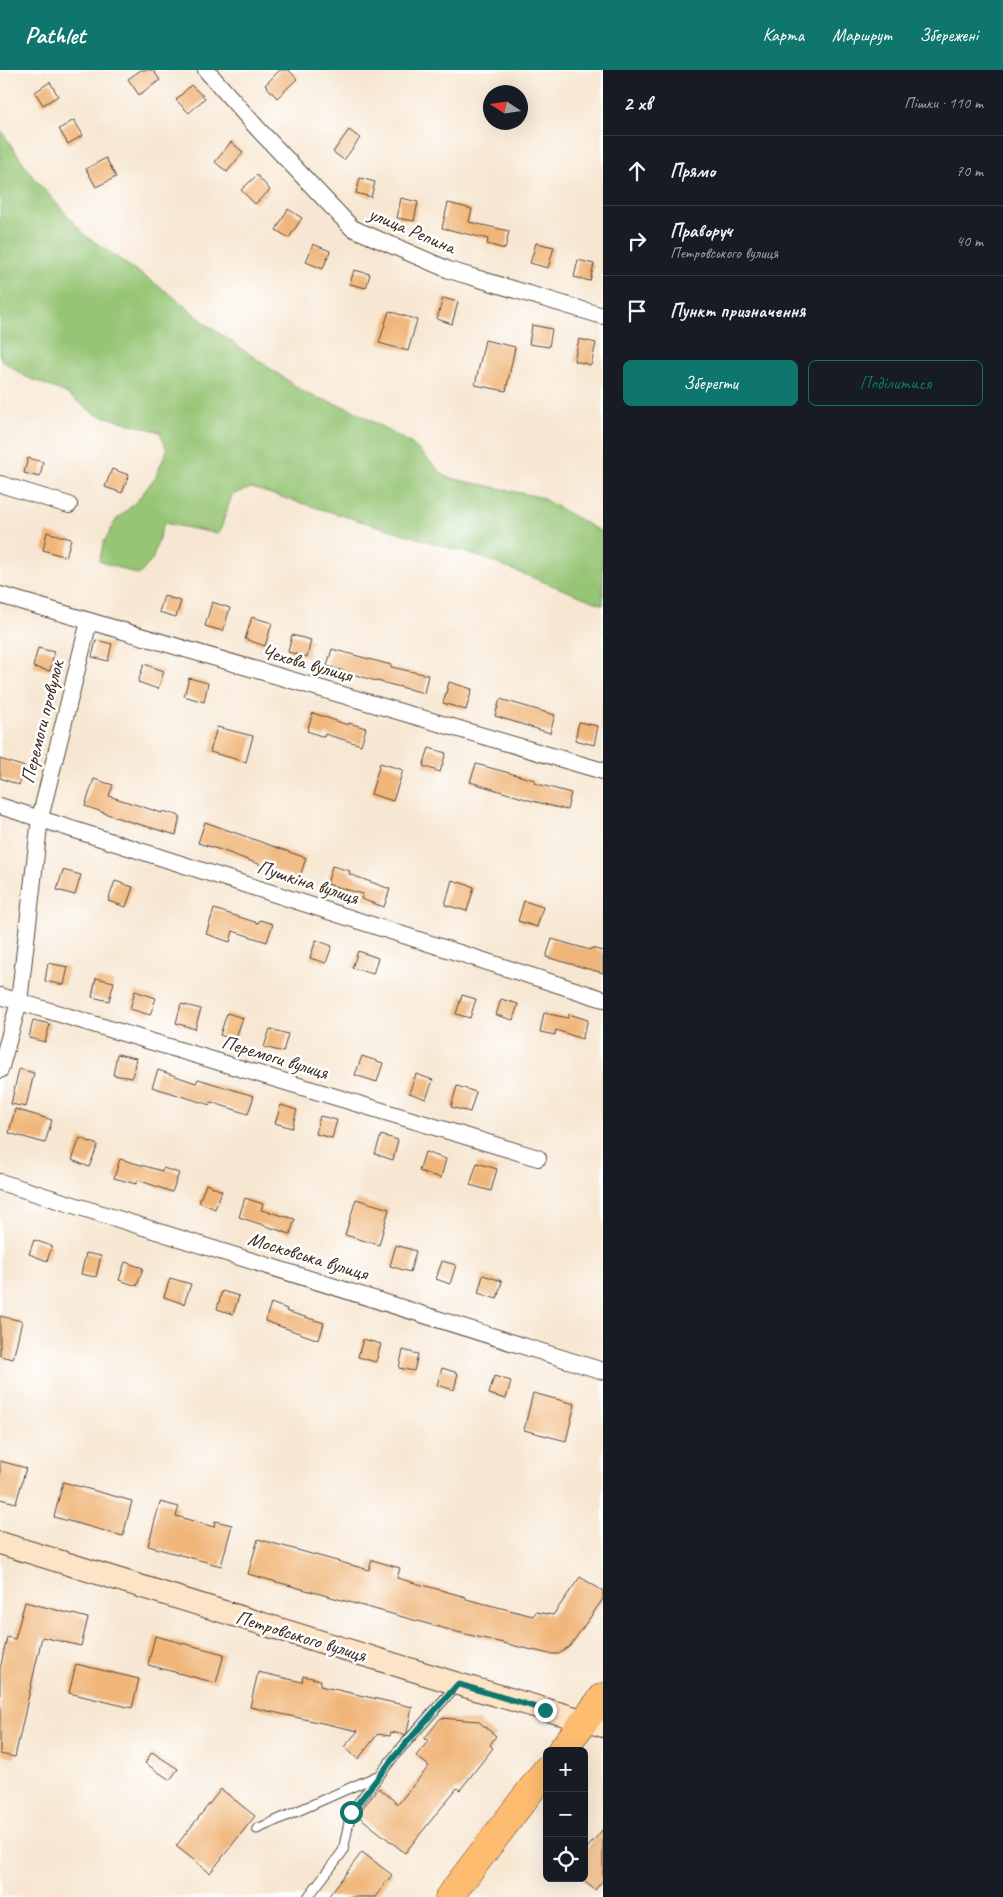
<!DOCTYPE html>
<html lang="uk">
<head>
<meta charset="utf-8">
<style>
	body { margin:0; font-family:Caveat,sans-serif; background:#20242c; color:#f1f3f6 }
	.controls { position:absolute; right:15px; bottom:15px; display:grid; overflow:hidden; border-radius:8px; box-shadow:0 5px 20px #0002 }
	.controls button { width:45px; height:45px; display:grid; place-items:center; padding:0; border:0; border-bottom:1px solid #363941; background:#171b24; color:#f1f3f6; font:25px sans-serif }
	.compass { position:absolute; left:483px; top:15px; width:45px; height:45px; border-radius:50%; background:#171b24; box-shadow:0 5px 20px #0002; rotate:282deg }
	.stop { position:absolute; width:15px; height:15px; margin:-11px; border:4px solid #0f766e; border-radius:50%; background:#fff }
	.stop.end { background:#0f766e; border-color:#fff; box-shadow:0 1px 5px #0008 }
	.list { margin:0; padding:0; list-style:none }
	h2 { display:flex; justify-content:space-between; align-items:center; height:65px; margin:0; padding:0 20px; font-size:21px }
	h2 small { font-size:16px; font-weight:400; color:#9ea1a6 }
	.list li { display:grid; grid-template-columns:32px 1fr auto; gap:15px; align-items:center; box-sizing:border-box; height:70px; padding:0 20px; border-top:1px solid #363941 }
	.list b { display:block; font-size:19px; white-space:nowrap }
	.list p { margin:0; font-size:16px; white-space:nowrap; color:#9ea1a6 }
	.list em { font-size:16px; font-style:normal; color:#9ea1a6 }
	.actions { display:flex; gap:10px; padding:15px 20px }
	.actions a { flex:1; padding:11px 0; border:1px solid #0f766e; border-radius:8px; text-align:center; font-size:18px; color:#0f766e }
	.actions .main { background:#0f766e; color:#fff }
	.icon { flex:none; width:28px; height:28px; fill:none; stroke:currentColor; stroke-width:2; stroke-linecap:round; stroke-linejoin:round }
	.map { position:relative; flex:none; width:603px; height:1827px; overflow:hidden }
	header { display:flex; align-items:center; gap:30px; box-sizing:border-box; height:70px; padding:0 25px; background:#0f766e; color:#fff }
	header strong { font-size:24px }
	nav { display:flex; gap:28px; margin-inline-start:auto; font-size:18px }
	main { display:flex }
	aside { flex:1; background:#171b24 }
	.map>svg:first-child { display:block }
	.green { fill:#96c574; stroke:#687849 }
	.building { fill:#f0b679 }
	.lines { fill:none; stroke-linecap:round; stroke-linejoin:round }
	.lane-casing { stroke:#574639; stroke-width:11 }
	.street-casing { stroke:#574639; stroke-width:18 }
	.secondary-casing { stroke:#574639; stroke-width:24 }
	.highway-casing { stroke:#574639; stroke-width:29 }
	.lane { stroke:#fff; stroke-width:9 }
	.street { stroke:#fff; stroke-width:16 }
	.secondary { stroke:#fee4c6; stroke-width:22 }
	.highway { stroke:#fdbc70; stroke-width:28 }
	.route { stroke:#0f766e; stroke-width:6 }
	.labels { text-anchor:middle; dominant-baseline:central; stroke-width:5; stroke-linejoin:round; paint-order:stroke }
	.street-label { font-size:20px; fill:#3b2a1e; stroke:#fff }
</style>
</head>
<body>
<header>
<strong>Pathlet</strong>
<nav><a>Карта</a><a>Маршрут</a><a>Збережені</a></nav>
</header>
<main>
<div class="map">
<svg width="603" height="1827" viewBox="0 0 603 1827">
	<rect width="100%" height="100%" fill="#fff"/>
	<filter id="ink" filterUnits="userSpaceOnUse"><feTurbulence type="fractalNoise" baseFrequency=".02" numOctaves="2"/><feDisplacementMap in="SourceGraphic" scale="10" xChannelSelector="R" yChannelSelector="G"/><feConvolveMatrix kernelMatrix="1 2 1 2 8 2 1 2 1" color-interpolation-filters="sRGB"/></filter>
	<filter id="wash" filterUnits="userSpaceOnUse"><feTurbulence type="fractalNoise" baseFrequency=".0096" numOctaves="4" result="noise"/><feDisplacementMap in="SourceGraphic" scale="20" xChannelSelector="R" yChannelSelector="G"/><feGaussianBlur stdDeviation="1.12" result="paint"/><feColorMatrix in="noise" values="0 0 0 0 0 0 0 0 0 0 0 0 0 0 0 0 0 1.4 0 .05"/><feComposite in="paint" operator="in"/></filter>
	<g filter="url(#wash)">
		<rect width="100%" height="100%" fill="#f7e7d2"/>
		<polygon class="green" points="0,59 33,107 86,166 170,224 209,256 307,324 351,339 412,374 446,407 540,427 603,463 603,535 477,486 251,418 232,425 219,464 164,453 152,490 139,505 99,491 104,472 116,450 137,431 156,406 167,380 160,362 95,344 64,322 26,307 0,289"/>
		<g id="blocks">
			<g class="building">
				<polygon points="141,0 153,0 160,10 139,25 128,9"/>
				<polygon points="280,0 289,0 297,9 277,28 265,15"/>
				<polygon points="50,12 58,26 43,35 35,22"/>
				<polygon points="191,15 205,28 189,43 176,30"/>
				<polygon points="74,50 83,65 68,74 59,59"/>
				<polygon points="349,60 360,68 344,90 333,82"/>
				<polygon points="231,72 243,82 227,102 215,92"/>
				<polygon points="106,88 116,107 96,117 86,99"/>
				<polygon points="257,105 270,120 255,134 241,120"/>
				<polygon points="360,108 375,112 371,127 356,123"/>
				<polygon points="401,128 418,132 414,151 397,148"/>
				<polygon points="448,133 472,139 469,152 509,161 505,179 487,174 488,169 442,158"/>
				<polygon points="288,139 302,148 289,168 276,160"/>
				<polygon points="536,173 554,177 548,198 530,193"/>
				<polygon points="313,174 330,181 323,199 306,192"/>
				<polygon points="578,190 594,194 590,211 574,207"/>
				<polygon points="354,200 370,204 366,218 350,214"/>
				<polygon points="443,228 458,232 452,254 437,249"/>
				<polygon points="389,241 417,250 408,281 379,273"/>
				<polygon points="532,255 552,259 549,277 529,274"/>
				<polygon points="579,269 596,273 591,295 574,291"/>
				<polygon points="485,270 515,277 506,321 475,315"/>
				<polygon points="28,388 43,392 40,407 24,403"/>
				<polygon points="112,399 129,405 122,423 105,417"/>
				<polygon points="47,462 71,469 66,487 43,480"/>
				<polygon points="164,526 181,531 176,547 159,542"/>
				<polygon points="212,532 230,538 223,561 205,556"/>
				<polygon points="252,547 272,553 265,576 245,569"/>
				<polygon points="292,565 311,570 307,587 288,582"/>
				<polygon points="96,570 112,574 108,591 92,587"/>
				<polygon points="38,578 54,582 50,601 33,597"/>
				<polygon points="332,579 391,595 391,597 428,605 424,623 369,609 327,596"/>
				<polygon points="144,594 164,601 158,619 138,612"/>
				<polygon points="189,608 208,613 204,632 184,626"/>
				<polygon points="449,612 472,619 466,640 443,633"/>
				<polygon points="500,629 555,645 550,663 495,646"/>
				<polygon points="313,643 348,655 349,653 366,658 361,675 325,664 324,667 307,661"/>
				<polygon points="579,652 598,656 594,675 575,670"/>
				<polygon points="217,657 253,666 246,692 210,682"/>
				<polygon points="429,678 446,683 440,702 423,696"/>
				<polygon points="0,689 25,697 19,715 0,708"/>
				<polygon points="380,693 403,700 393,731 371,724"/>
				<polygon points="476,694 535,710 534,713 571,723 567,740 529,730 470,712"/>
				<polygon points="94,709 113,715 109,726 162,743 163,741 180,746 176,765 121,749 85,736"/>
				<polygon points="205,752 306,788 299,809 221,780 198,773"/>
				<polygon points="332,796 350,801 349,804 390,819 384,837 361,829 363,824 327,814"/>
				<polygon points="63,800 81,805 75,825 57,820"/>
				<polygon points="452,810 474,817 467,841 445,835"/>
				<polygon points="115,811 133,817 126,837 108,831"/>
				<polygon points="524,831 543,837 537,857 518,851"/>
				<polygon points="214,839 258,853 260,850 273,854 267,872 233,861 230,872 206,864"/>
				<polygon points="552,869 590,880 591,878 603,881 603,903 546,887"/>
				<polygon points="316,870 332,876 326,893 310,888"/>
				<polygon points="358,881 378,888 373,904 352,898"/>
				<polygon points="48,893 68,897 64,915 45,911"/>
				<polygon points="96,908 114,912 109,931 92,927"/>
				<polygon points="135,921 156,928 150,945 130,939"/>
				<polygon points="462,925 476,929 470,948 456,944"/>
				<polygon points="501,929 518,934 513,950 496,945"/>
				<polygon points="181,934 201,939 195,959 176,953"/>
				<polygon points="227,943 243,948 235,970 220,965"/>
				<polygon points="544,943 568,948 569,944 588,950 582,969 556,960 555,965 540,962"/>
				<polygon points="33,950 50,954 45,972 29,968"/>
				<polygon points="270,959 288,964 283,982 264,977"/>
				<polygon points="117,984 136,988 132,1008 113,1005"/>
				<polygon points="362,986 383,993 377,1012 355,1005"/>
				<polygon points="19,999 34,1003 26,1037 11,1034"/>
				<polygon points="158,1000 196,1013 198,1009 254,1026 248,1044 211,1032 210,1035 152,1017"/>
				<polygon points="416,1004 433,1010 426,1029 409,1023"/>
				<polygon points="457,1016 476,1022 470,1042 451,1037"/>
				<polygon points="281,1035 297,1040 292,1058 275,1053"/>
				<polygon points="15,1039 52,1050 45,1073 9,1063"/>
				<polygon points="320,1046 337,1050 332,1068 316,1064"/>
				<polygon points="381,1065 398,1070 393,1090 375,1084"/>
				<polygon points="80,1068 98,1075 89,1097 72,1090"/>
				<polygon points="425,1082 446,1089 441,1108 419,1101"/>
				<polygon points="120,1089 162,1101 163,1098 179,1103 172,1122 138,1110 136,1114 114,1108"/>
				<polygon points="477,1093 497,1099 491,1121 470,1115"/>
				<polygon points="206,1114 222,1121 215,1139 199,1132"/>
				<polygon points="245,1128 263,1134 261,1140 295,1149 290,1164 239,1147"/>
				<polygon points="356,1129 389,1139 379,1175 345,1165"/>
				<polygon points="34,1170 52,1176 47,1191 29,1184"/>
				<polygon points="396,1175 416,1181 410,1202 390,1196"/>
				<polygon points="86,1183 101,1186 96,1207 81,1204"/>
				<polygon points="442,1191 456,1195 450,1214 436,1209"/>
				<polygon points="125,1192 143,1198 137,1216 119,1210"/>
				<polygon points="483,1205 502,1211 497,1229 478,1223"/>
				<polygon points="170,1208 191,1214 184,1234 164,1227"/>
				<polygon points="222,1221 239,1226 233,1244 217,1239"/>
				<polygon points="271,1233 287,1239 286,1241 324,1253 319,1270 265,1251"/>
				<polygon points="0,1246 22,1251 13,1289 0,1286"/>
				<polygon points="363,1269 381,1274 376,1292 358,1287"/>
				<polygon points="403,1280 418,1284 414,1301 399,1298"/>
				<polygon points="442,1298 458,1303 454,1320 437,1315"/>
				<polygon points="494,1306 511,1311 506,1329 489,1324"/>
				<polygon points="533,1323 575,1334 566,1371 524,1360"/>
				<polygon points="0,1391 26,1398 16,1433 0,1429"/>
				<polygon points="63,1412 132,1431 123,1466 54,1447"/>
				<polygon points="160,1432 179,1437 176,1446 214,1457 215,1451 232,1455 221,1496 148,1476"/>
				<polygon points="258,1469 369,1500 372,1490 400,1498 397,1508 466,1527 466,1529 533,1546 536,1542 553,1545 580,1507 603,1521 603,1529 570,1576 559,1584 549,1584 457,1562 248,1504"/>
				<polygon points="25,1532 88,1548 81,1576 42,1567 15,1687 0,1684 0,1599 7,1567 15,1569"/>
				<polygon points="155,1566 224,1584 216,1613 148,1595"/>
				<polygon points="76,1594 139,1609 132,1638 69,1623"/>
				<polygon points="258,1602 302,1612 303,1606 321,1610 320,1616 412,1637 407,1662 405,1665 391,1662 390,1666 378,1664 358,1689 344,1677 358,1661 250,1637"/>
				<polygon points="441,1648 478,1651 496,1666 490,1675 493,1678 460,1720 457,1718 405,1783 357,1745 379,1718 398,1734 429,1696 416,1686 429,1670 424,1669"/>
				<polygon points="152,1682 178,1699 170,1710 145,1693"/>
				<polygon points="221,1719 255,1746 210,1803 176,1776"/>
				<polygon points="603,1759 603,1810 595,1820 584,1811 584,1782"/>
				<polygon points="362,1782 392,1805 375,1827 328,1827"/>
			</g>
		</g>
	</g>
	<g filter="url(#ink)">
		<use href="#blocks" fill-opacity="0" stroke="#574639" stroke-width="1"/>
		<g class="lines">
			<defs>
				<g id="lane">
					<polyline points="257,1759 377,1706"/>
					<polyline points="308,1827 343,1781 351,1742 395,1685 456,1616"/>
				</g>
				<g id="street">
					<polyline points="206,0 258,59 352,158 449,200 603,246"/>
					<polyline points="0,414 69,435"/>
					<polyline points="0,525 603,701"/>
					<polyline points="0,736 603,929"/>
					<polyline points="0,926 538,1088"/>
					<polyline points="0,1000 19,932 40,748 89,551"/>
					<polyline points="0,1112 603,1301"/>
				</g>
				<polyline id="secondary" points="0,1473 458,1614 603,1656"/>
				<g id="highway">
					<polyline points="561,1681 603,1627"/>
					<polyline points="449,1827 547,1699"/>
				</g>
			</defs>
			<use href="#lane" class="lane-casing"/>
			<use href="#street" class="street-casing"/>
			<use href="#secondary" class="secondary-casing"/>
			<use href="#highway" class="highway-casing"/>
			<use href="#lane" class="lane"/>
			<use href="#street" class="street"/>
			<use href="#secondary" class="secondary"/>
			<use href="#highway" class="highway"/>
		</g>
	</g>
	<g class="lines" filter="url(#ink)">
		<polyline class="route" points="351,1742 395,1686 458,1614 545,1640"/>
	</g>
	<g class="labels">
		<g class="street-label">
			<text transform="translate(412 160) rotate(23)">улица Репина</text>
			<text transform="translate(307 593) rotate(16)">Чехова вулиця</text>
			<text transform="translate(42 652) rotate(-76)">Перемоги провулок</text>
			<text transform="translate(308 812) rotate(18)">Пушкіна вулиця</text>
			<text transform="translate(275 987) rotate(17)">Перемоги вулиця</text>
			<text transform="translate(308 1186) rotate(17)">Московська вулиця</text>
			<text transform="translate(301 1566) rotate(17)">Петровського вулиця</text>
		</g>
	</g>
</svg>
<div class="controls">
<button>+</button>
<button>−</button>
<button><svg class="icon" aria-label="locate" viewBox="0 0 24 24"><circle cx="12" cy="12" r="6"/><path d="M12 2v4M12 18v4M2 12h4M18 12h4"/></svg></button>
</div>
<svg class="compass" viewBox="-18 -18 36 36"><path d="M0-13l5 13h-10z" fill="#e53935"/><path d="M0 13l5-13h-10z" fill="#9ea1a6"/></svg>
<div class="stop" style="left:351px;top:1742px"></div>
<div class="stop end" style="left:545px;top:1640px"></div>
</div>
<aside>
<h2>2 хв<small>Пішки · 110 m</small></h2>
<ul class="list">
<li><svg class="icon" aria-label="ahead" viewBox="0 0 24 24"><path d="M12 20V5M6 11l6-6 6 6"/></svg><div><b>Прямо</b></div><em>70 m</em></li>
<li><svg class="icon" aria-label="right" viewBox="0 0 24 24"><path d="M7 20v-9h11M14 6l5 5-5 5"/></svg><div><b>Праворуч</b><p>Петровського вулиця</p></div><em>40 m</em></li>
<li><svg class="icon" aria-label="arrive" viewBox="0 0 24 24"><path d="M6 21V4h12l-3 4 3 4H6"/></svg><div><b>Пункт призначення</b></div></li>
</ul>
<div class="actions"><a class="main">Зберегти</a><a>Поділитися</a></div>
</aside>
</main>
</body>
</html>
